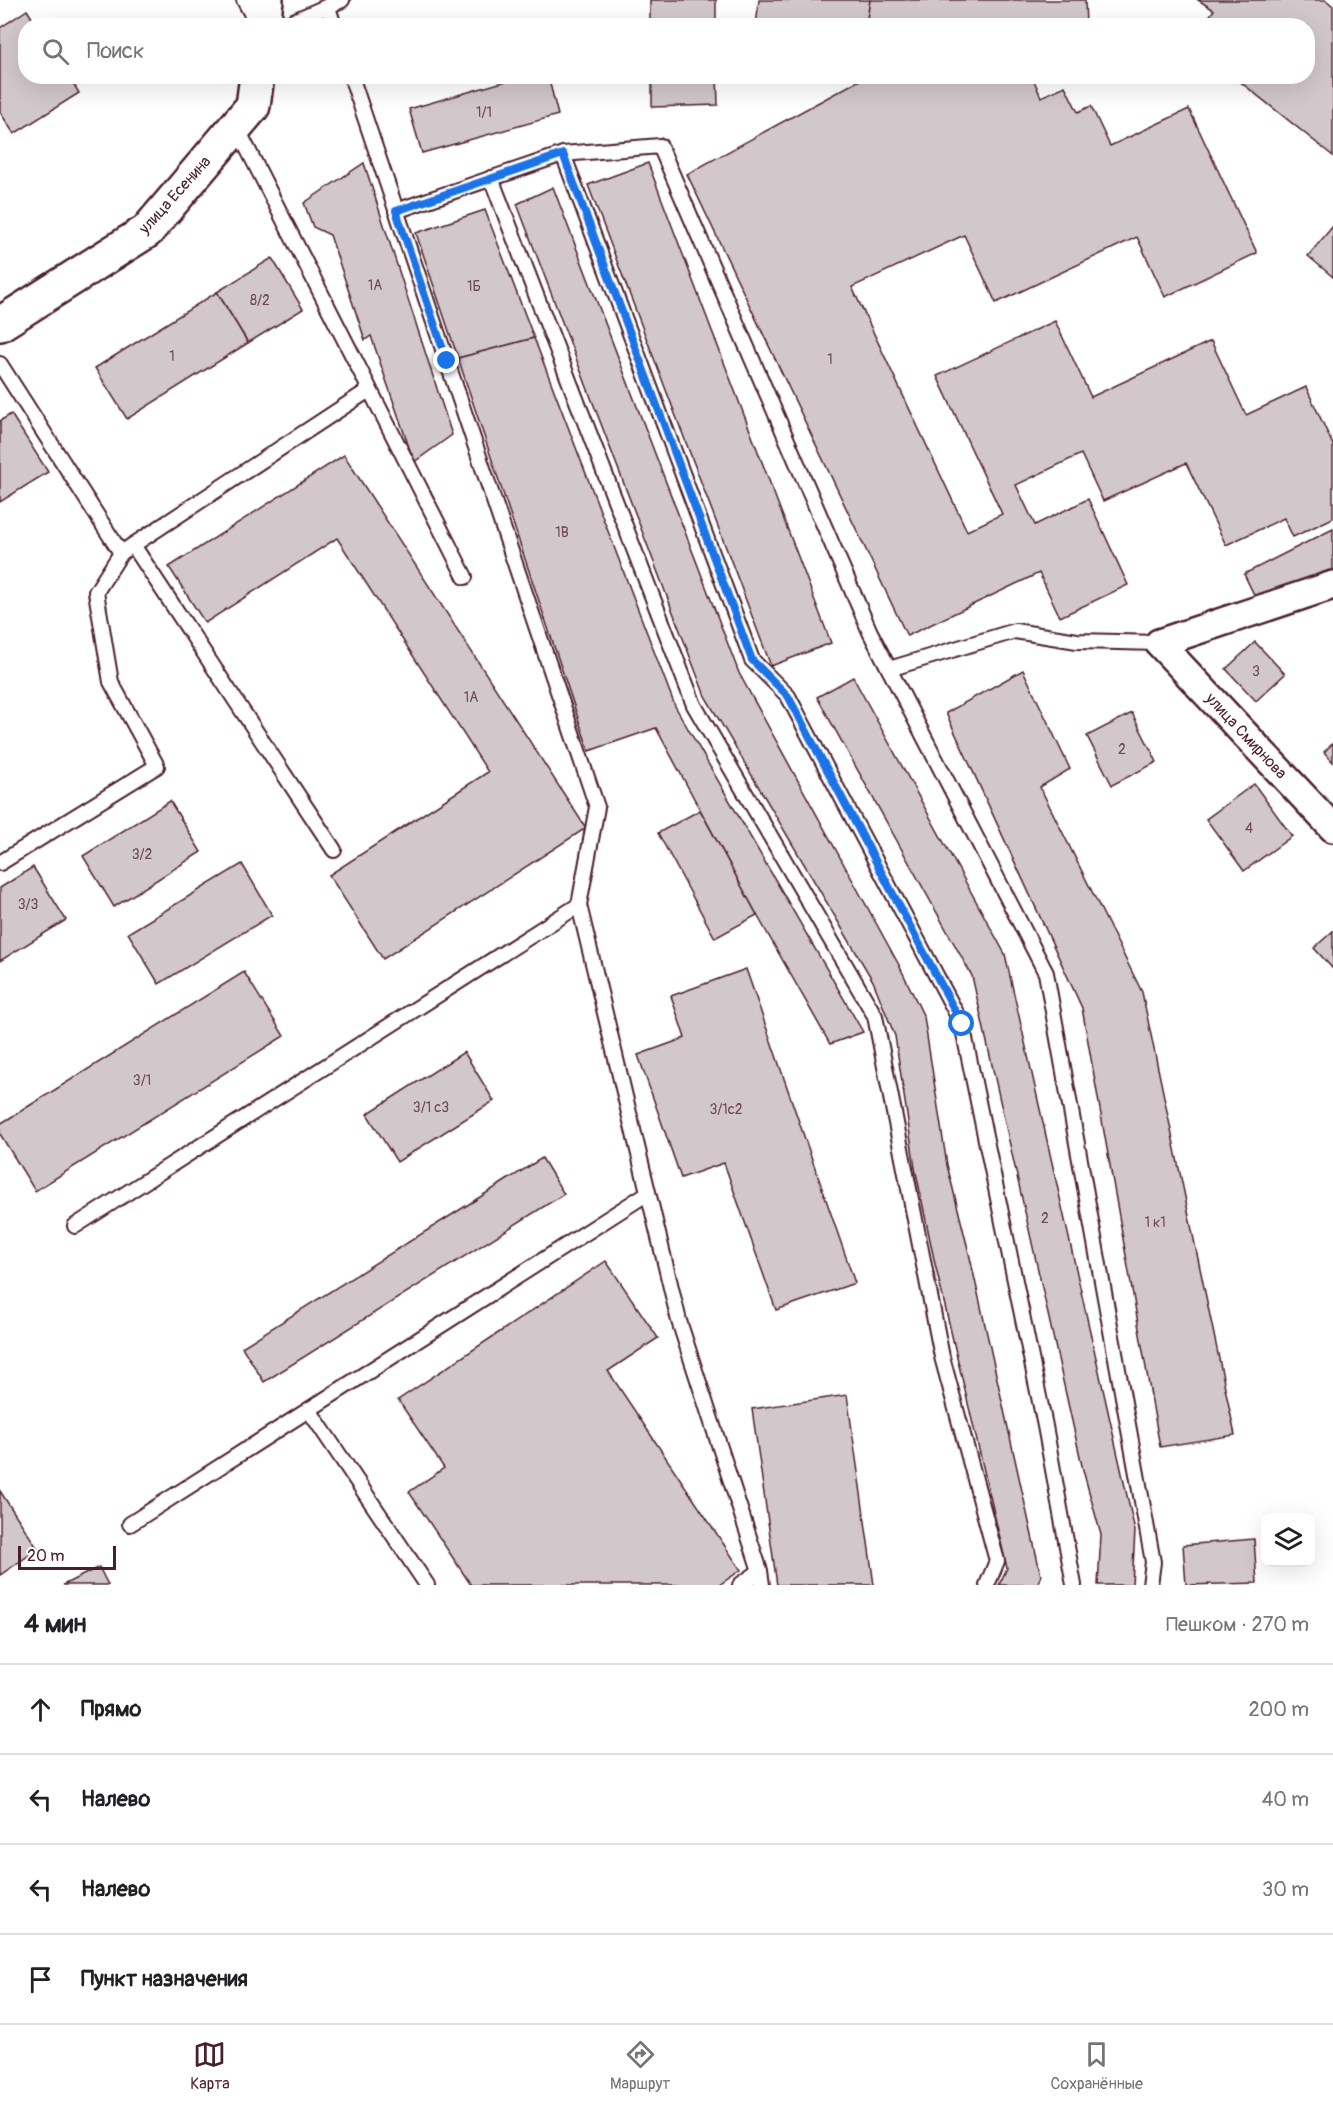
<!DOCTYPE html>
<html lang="ru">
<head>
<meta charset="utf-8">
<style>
	body { margin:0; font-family:Pangolin,sans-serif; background:#f6f6f6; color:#202124 }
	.controls { position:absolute; right:18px; bottom:18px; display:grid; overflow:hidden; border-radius:12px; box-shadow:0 6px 24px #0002 }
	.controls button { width:54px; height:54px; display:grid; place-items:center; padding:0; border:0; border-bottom:2px solid #e0e0e0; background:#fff; color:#202124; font:30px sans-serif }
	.scale { position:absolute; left:18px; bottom:15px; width:98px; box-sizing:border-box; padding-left:6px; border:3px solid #4a1f2b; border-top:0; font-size:16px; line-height:21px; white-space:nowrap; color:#4a1f2b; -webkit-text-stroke:4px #fff; paint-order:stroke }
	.stop { position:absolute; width:18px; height:18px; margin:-14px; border:4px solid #1a73e8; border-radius:50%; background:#fff }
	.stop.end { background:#1a73e8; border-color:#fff; box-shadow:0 2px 6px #0008 }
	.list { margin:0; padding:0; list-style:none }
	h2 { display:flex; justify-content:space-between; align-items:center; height:78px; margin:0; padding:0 24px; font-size:26px }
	h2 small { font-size:20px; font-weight:400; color:#757577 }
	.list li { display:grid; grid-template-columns:39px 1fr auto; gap:18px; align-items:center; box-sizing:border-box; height:90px; padding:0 24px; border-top:2px solid #e0e0e0 }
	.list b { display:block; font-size:22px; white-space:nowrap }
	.list em { font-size:20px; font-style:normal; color:#757577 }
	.icon { flex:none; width:33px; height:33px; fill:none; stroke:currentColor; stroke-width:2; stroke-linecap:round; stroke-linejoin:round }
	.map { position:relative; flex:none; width:1333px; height:1585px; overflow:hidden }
	.search { position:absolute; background:#fff; box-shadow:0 6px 24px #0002; left:18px; right:18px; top:18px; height:66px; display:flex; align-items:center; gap:15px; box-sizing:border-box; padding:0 21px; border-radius:24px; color:#757577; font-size:22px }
	.sheet { height:438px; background:#fff }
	nav { display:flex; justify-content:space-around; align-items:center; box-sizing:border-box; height:84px; border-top:2px solid #e0e0e0; background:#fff; font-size:16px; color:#757577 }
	nav a { display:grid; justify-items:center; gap:3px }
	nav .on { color:#4a1f2b }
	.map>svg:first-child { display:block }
	.building { fill:#d2c7cb; stroke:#4a1f2b; stroke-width:1.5 }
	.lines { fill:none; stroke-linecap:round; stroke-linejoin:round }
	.lane-casing { stroke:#4a1f2b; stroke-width:18 }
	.street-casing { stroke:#4a1f2b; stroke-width:32 }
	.secondary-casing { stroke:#4a1f2b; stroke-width:38 }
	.lane { stroke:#fff; stroke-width:14 }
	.street { stroke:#fff; stroke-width:27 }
	.secondary { stroke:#fff; stroke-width:33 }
	.route { stroke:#1a73e8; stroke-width:8 }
	.labels { text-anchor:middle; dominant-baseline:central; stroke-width:4.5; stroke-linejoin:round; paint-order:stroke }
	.number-label { font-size:14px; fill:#6c4953 }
	.street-label { font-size:16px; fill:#4a1f2b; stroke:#fff }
</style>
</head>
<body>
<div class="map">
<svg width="1333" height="1585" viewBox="0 0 1333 1585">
	<rect width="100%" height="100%" fill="#fff"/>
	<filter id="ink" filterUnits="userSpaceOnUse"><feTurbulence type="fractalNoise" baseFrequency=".0167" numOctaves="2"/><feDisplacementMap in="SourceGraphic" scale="12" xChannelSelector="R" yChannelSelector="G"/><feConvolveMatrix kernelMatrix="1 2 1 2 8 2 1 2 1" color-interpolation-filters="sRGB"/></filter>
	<g filter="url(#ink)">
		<g class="building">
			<rect x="650" y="0" width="66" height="26"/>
			<polygon points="759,0 870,0 866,26 756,26"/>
			<polygon points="870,0 1085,0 1086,26 866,26"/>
			<polygon points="1198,0 1326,0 1333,6 1333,156 1233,76 1308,76 1308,26 1202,26 1214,10"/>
			<polygon points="27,10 37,26 26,26 26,76 69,76 79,93 14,134 0,112 0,28"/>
			<polygon points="524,76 548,76 558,115 422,153 409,109"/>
			<polygon points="652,76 717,76 718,105 652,107"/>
			<polygon points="867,76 1032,76 1041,97 1065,86 1078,112 1091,106 1110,146 1189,109 1257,253 1165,297 1137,237 996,303 964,235 852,287 967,531 1002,514 937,376 1055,321 1091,397 1211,341 1246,415 1306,387 1333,445 1333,518 1293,537 1284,518 1226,545 1186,463 1103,501 1081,454 1016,485 1035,525 1088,499 1128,585 1060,617 1039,573 907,636 687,174"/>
			<polygon points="364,163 452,435 414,462 371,336 365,340 330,235 313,227 304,203"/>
			<polygon points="648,163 831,643 771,666 588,185"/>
			<polygon points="553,187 739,673 899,965 924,1017 947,1165 969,1253 1041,1576 1037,1585 999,1585 1007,1568 935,1264 915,1168 895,1036 873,981 705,696 517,204"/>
			<polygon points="485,210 534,338 458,358 416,233"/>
			<polygon points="1333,226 1333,277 1308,256"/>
			<polygon points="272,258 303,309 248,343 217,292"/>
			<polygon points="217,292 248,343 127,419 95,368"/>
			<polygon points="534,338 675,706 863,1032 830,1044 757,915 656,728 589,751 458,358"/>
			<polygon points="11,414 48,472 0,502 0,421"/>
			<polygon points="344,455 586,828 383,959 329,875 488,772 337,538 205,623 169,567"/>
			<polygon points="1333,529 1333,573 1261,609 1244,574"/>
			<polygon points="1255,642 1285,674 1256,701 1226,669"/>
			<polygon points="1023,670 1070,769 1040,787 1142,992 1235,1435 1160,1447 1082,1008 946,713"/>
			<polygon points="853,677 1005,954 1135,1531 1132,1585 1098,1585 1101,1535 1083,1470 972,976 817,697"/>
			<polygon points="1132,713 1157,762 1112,785 1087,736"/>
			<polygon points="1333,743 1333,762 1324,752"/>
			<polygon points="1254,784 1292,836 1244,871 1206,819"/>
			<polygon points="170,801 201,852 114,907 83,856"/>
			<polygon points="700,810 757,915 715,938 658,833"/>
			<polygon points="242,864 272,915 159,984 128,933"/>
			<polygon points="33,867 66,920 0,961 0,888"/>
			<polygon points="1333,931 1333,969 1314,948"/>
			<polygon points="746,969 855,1283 776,1310 724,1163 681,1178 638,1055 685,1038 671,996"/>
			<polygon points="244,972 284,1036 35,1191 0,1134 0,1124"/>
			<polygon points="464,1052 494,1101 397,1162 367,1114"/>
			<polygon points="542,1158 564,1194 264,1382 242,1347"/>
			<polygon points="606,1261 658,1338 608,1371 741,1570 719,1585 471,1585 409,1492 444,1468 398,1400"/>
			<polygon points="847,1395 874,1585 777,1585 752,1409"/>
			<polygon points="0,1491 38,1549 0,1575"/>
			<polygon points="1254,1539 1257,1583 1186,1585 1183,1545"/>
			<polygon points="99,1567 108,1585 63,1585"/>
		</g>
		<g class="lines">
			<defs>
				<g id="lane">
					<polyline points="244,0 257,24"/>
					<polyline points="328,7 334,26"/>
					<polyline points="282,26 342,0"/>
					<polyline points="351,76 597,807 579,905 679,1321 760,1571 762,1585"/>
					<polyline points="236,126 465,577"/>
					<polyline points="563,154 660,146 870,632 1046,973 1153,1562 1150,1585"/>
					<polyline points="491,178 694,705 875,1016 942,1357 997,1561 987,1585"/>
					<polyline points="396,211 563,154 752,660 788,696 962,1024 1045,1426 1074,1585"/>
					<polyline points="0,364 121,553 369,390"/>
					<polyline points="133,545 334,850"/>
					<polyline points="889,669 1015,631 1077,641 1159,643"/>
					<polyline points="0,863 157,766 111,682 96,592 121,553"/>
					<polyline points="75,1226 579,905"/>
					<polyline points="309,1410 427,1585"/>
					<polyline points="130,1524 648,1193"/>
					<polyline points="740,1585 760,1571"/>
				</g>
				<polyline id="street" points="1333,585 1159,643 1333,828"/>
				<g id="secondary">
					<polyline points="263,26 266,0"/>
					<polyline points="0,324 147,231 253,106 257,76"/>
				</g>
			</defs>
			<use href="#lane" class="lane-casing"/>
			<use href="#street" class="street-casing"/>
			<use href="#secondary" class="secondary-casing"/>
			<use href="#lane" class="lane"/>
			<use href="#street" class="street"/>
			<use href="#secondary" class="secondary"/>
		</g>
	</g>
	<g class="lines" filter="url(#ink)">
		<polyline class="route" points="447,361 396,211 563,154 752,660 788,696 962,1024"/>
	</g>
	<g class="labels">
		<g class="number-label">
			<text x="484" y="112">1/1</text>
			<text x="375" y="285">1А</text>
			<text x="474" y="286">1Б</text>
			<text x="260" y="300">8/2</text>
			<text x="172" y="356">1</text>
			<text x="830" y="359">1</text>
			<text x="562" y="532">1В</text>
			<text x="1256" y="671">3</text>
			<text x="471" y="697">1А</text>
			<text x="1122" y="749">2</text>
			<text x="1249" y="828">4</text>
			<text x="142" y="854">3/2</text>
			<text x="28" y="904">3/3</text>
			<text x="142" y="1080">3/1</text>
			<text x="431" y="1107">3/1 с3</text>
			<text x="726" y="1109">3/1с2</text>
			<text x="1045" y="1218">2</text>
			<text x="1155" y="1222">1 к1</text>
		</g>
		<g class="street-label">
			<text transform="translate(175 195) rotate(-48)">улица Есенина</text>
			<text transform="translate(1246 736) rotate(47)">улица Смирнова</text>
		</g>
	</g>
</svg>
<div class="controls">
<button><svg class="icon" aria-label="layers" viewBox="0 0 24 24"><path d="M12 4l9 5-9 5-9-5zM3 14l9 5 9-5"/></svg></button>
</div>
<div class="scale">20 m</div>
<div class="stop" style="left:962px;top:1024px"></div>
<div class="stop end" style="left:447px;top:361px"></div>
<div class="search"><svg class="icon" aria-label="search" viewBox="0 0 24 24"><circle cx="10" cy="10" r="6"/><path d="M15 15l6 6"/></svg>Поиск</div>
</div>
<section class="sheet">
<h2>4 мин<small>Пешком · 270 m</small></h2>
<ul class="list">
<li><svg class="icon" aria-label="ahead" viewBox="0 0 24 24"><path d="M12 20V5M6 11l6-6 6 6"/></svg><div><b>Прямо</b></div><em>200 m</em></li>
<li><svg class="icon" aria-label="left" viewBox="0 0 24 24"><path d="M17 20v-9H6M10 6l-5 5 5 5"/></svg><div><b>Налево</b></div><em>40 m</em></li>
<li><svg class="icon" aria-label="left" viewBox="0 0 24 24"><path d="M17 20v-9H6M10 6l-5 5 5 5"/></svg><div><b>Налево</b></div><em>30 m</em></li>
<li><svg class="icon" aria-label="arrive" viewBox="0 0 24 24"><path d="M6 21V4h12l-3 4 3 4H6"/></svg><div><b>Пункт назначения</b></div></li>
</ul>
</section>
<nav>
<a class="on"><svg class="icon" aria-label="map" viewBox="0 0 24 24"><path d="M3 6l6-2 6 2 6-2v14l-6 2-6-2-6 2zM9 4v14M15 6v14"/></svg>Карта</a>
<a><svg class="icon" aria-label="directions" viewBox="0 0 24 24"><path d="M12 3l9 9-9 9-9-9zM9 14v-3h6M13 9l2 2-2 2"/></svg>Маршрут</a>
<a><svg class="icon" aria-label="saved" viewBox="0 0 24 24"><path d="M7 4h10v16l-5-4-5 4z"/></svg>Сохранённые</a>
</nav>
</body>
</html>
